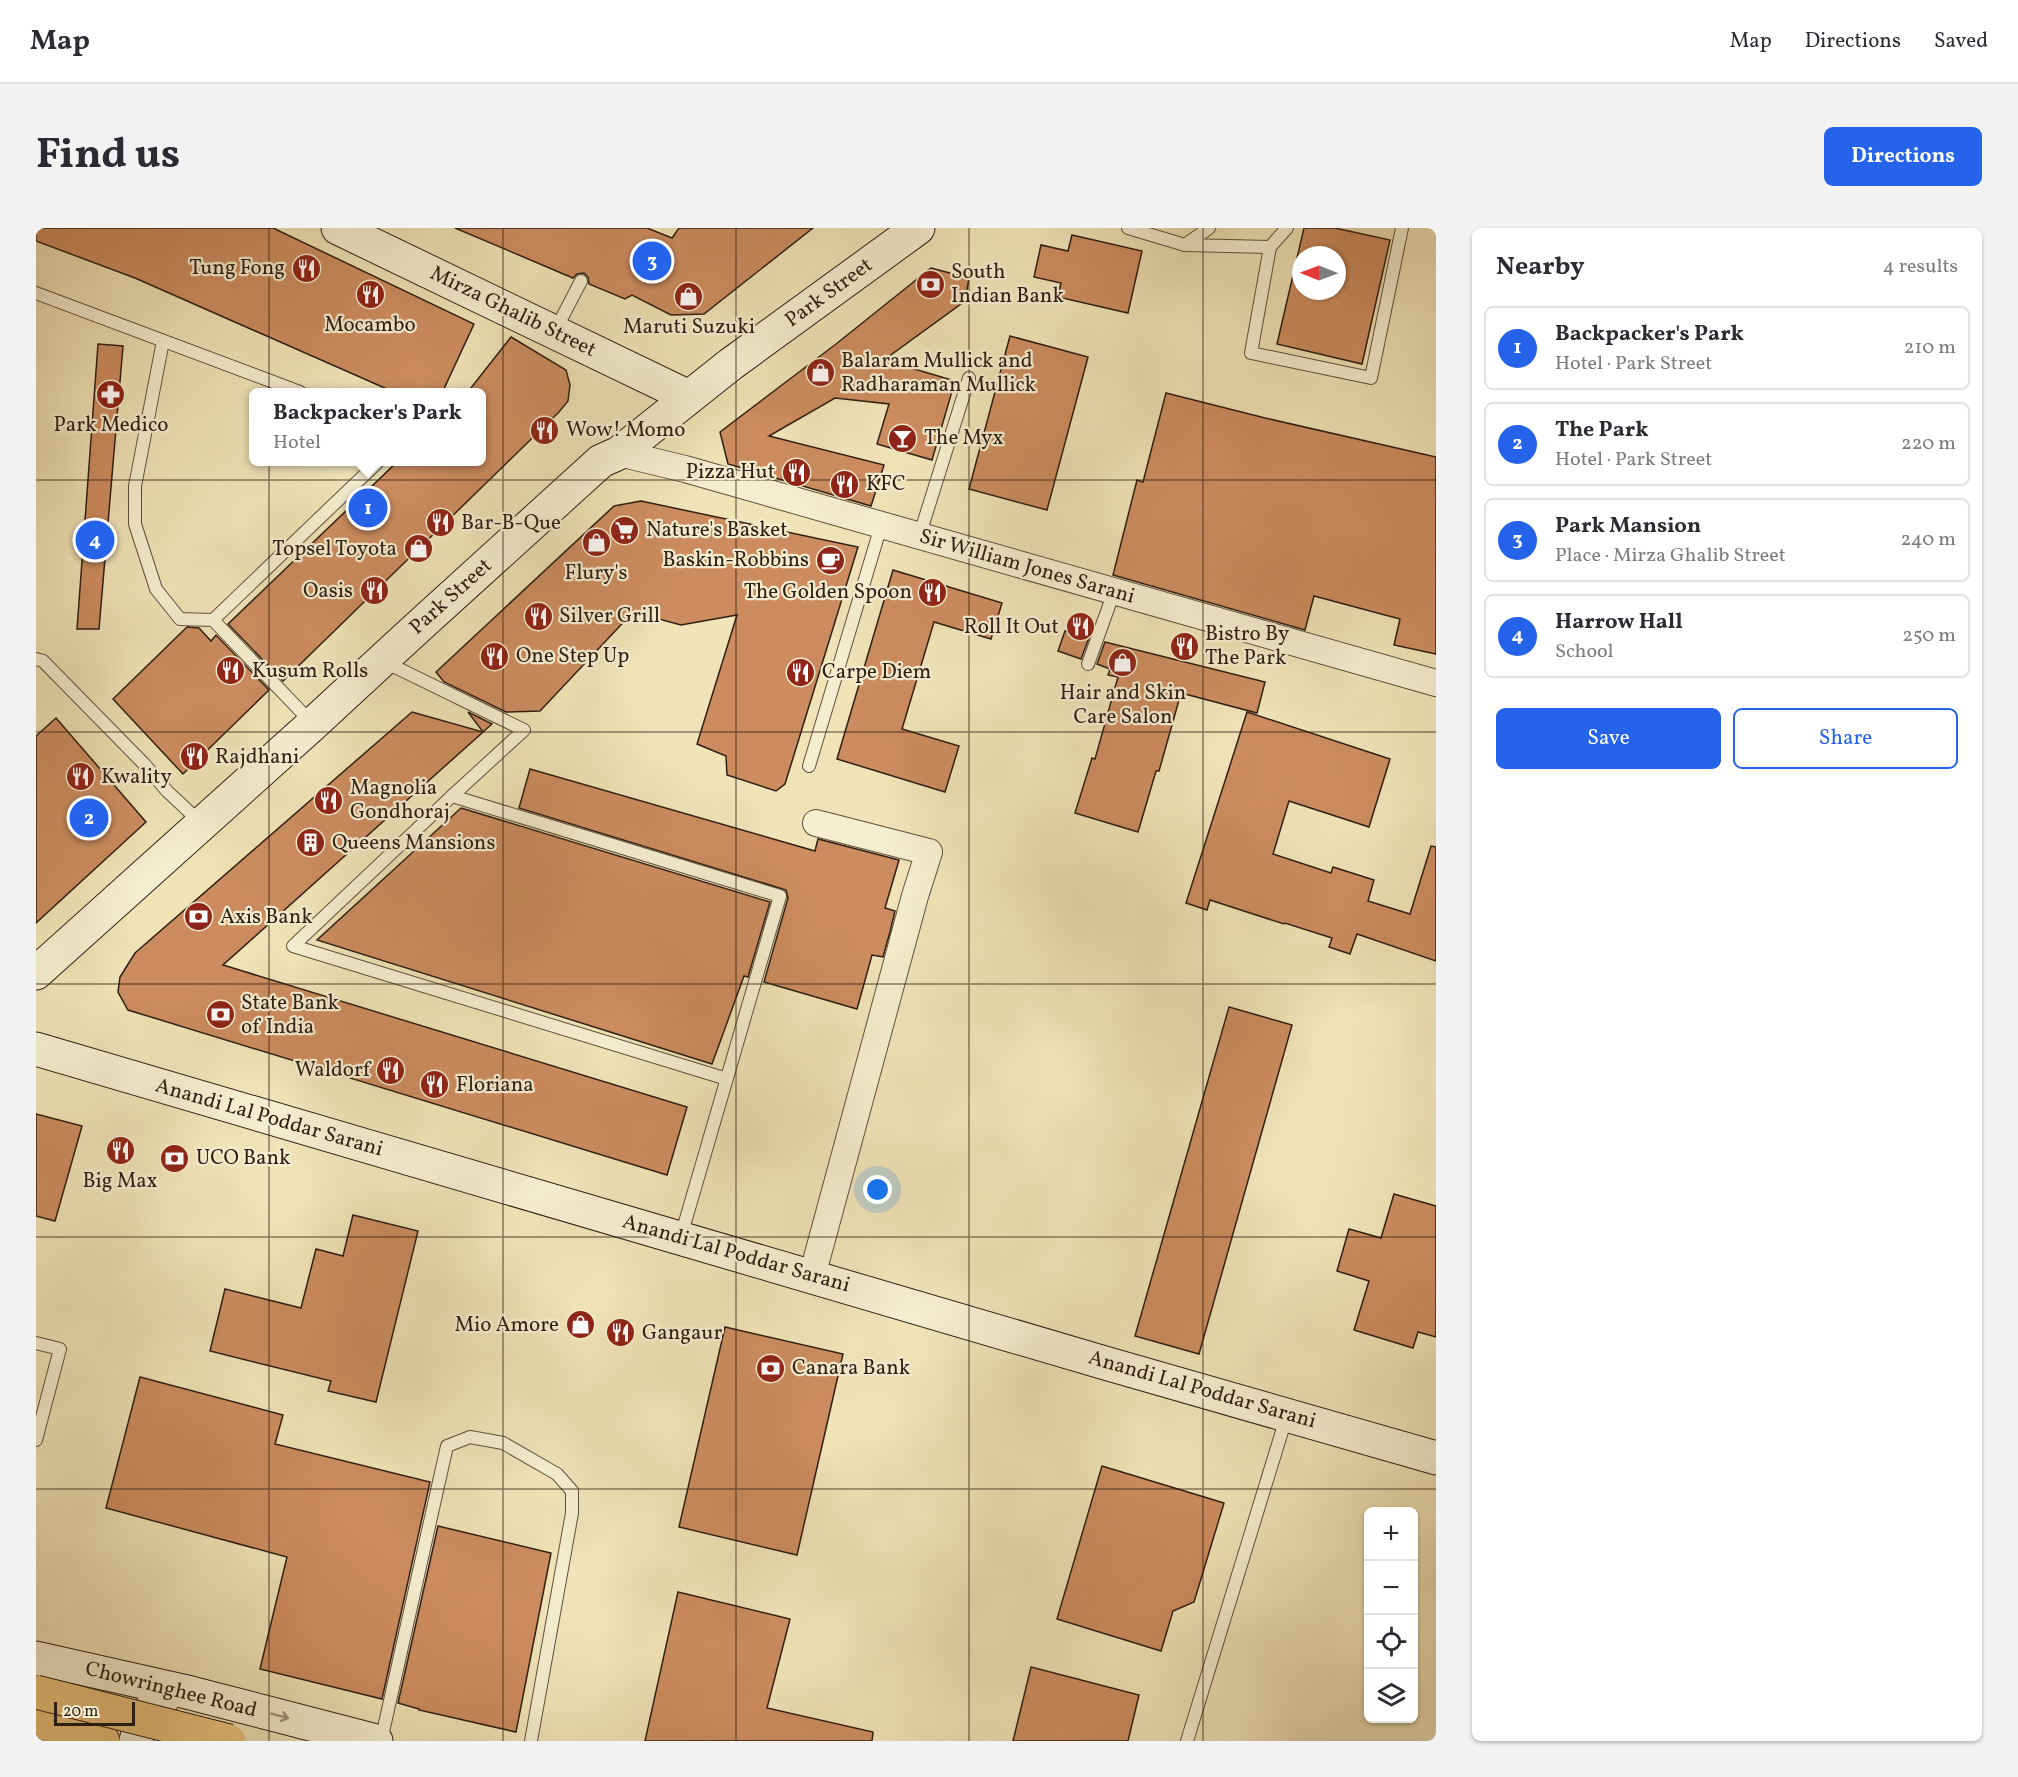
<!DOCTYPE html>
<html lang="en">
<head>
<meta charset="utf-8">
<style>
	body { margin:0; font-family:Vollkorn,serif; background:#f2f2f3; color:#2b2b33 }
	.controls { position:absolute; right:18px; bottom:18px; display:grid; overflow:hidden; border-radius:9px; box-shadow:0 2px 4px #0004 }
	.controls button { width:54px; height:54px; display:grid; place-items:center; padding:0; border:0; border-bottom:2px solid #e1e1e2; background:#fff; color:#2b2b33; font:30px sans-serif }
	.compass { position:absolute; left:1256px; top:18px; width:54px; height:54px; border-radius:50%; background:#fff; box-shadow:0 2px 4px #0004; rotate:271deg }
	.scale { position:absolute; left:18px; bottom:15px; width:81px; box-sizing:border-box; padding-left:6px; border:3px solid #2f1e14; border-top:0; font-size:16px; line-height:21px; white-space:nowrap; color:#2f1e14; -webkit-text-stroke:4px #f5edd0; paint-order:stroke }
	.you { position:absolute; left:842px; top:962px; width:21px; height:21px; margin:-15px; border:4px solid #fff; border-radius:50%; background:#1a73e8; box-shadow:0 0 0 9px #1a73e833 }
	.badge { display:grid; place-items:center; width:39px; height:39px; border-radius:50%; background:#2563eb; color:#fff; font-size:20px; font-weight:700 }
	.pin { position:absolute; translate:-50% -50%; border:3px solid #fff; box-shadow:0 2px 6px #0006 }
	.popup { position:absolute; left:213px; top:160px; width:237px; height:78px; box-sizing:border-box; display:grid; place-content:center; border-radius:9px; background:#fff; filter:drop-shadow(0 2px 4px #0005); font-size:20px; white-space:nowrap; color:#7c7c81 }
	.popup b { font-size:22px; color:#2b2b33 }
	.popup::after { content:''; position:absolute; left:50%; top:100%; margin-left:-12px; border:12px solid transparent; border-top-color:#fff }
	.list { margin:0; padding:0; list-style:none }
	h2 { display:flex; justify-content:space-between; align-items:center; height:78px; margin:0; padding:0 24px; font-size:26px }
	h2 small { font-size:20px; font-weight:400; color:#7c7c81 }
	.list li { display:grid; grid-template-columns:39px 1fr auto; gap:18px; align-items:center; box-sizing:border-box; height:84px; margin:0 12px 12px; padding:0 12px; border:2px solid #e1e1e2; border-radius:9px }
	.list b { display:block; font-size:22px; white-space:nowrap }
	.list p { margin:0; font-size:20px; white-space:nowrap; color:#7c7c81 }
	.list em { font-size:20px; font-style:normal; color:#7c7c81 }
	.actions { display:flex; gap:12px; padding:18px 24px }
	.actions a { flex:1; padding:14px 0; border:2px solid #2563eb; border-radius:9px; text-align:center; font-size:21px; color:#2563eb }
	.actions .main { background:#2563eb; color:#fff }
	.icon { flex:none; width:33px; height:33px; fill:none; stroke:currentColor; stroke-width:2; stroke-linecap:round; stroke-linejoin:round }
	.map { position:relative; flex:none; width:1400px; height:1513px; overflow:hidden; border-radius:9px }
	header { display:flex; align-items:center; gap:36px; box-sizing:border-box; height:84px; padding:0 30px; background:#fff; border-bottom:2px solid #e1e1e2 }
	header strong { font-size:28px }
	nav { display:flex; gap:33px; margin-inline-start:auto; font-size:21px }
	.intro { display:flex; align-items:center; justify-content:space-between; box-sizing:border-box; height:144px; padding:0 36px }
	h1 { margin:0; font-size:42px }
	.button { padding:15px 27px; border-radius:9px; background:#2563eb; color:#fff; font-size:21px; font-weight:700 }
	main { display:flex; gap:36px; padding:0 36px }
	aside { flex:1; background:#fff; border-radius:9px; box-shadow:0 2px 4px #0004 }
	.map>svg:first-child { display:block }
	.building { fill:#cc8c5f; stroke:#2f1e14; stroke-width:1.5; fill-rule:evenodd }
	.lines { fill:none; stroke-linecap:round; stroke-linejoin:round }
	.lane-casing { stroke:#5f4f3d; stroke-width:14 }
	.street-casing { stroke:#5f4f3d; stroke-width:28 }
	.secondary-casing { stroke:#2f1e14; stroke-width:35 }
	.primary-casing { stroke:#2f1e14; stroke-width:35 }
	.lane { stroke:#f5edd0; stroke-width:12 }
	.street { stroke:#f5edd0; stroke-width:26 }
	.secondary { stroke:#f5edd0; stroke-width:33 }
	.primary { stroke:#e8c27c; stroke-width:33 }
	.primary-bridge-casing { stroke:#2f1e14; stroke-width:35; stroke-linecap:butt }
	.primary-bridge { stroke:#e8c27c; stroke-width:33 }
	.oneway { stroke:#9c907b }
	.grid { fill:none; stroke:#2f1e14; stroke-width:1.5; stroke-opacity:0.55 }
	.labels { text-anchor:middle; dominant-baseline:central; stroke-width:4.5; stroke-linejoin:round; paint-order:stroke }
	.poi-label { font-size:21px; fill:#2f1e14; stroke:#f5edd0; text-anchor:start }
	.street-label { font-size:21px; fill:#2f1e14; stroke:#f5edd0 }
</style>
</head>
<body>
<header>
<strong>Map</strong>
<nav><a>Map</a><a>Directions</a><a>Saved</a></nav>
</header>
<div class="intro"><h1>Find us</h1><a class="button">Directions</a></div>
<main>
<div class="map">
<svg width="1400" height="1513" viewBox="0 0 1400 1513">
	<rect width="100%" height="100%" fill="#efe3b7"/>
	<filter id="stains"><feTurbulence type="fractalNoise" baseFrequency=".00333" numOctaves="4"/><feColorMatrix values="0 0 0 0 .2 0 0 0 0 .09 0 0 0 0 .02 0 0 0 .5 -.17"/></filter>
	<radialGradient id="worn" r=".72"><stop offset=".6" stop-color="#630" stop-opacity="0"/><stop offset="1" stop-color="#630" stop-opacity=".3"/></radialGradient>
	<g class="building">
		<polygon points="0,0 237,0 438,96 406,165 360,165 99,50 0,13"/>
		<polygon points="419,0 611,0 636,10 643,0 777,0 668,86 635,87 596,67 589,71 553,56 552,49 548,45 541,46 537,50"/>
		<path d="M1268,0H1299L1354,12L1326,136L1241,116ZM1265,27H1301V63H1265Z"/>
		<polygon points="1036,7 1106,23 1092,85 1022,69 1025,55 998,49 1005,17 1032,23"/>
		<polygon points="895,40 933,50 929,73 848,132 919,153 896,232 841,216 853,176 799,170 733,208 848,237 835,278 692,236 684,204 800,116"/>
		<polygon points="974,108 1052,129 1011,282 933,261"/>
		<polygon points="475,109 530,142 534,157 532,173 523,184 247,453 192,396 361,234 446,234 446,165 431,165"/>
		<polygon points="62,116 87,118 63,401 41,401"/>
		<polygon points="1130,165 1229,190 1400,229 1400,426 1358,417 1364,391 1278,368 1269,402 1077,347 1101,252 1107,254"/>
		<polygon points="605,273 822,319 749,556 740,563 691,547 690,528 661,516 701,387 645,397 597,384 504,483 470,484 408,454 400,444 578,278"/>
		<polygon points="857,342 966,375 955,411 898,394 866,501 923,518 909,564 801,531"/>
		<polygon points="151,399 163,400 175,413 180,407 233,462 147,546 77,471"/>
		<polygon points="1029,403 1053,410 1045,431 1022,423"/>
		<polygon points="1069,414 1229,454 1221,485 1145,465 1123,543 1120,543 1102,604 1039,585 1056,530 1059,531 1082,449 1072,447 1074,441 1061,436"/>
		<polygon points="376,484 447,504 187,737 651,879 631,947 92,782 82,764 84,749 99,725"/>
		<polygon points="432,484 456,496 447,504"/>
		<polygon points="1211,484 1354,531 1333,599 1253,573 1237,626 1295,645 1297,639 1338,652 1332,673 1374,686 1395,618 1400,619 1400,733 1321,706 1314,726 1293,719 1296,710 1249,695 1248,696 1174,672 1171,682 1150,675"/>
		<polygon points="20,490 110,594 0,695 0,508"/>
		<polygon points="494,541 779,623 782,611 863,632 849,680 859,683 854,704 847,729 836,727 821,781 728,754 752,670 750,662 483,580"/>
		<polygon points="425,580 734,674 712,749 708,748 676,836 281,712"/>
		<polygon points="1193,779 1256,797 1163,1126 1099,1108"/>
		<polygon points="0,886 46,898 19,993 0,988"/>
		<polygon points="1358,966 1400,978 1400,1109 1382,1104 1377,1120 1318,1102 1333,1053 1301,1043 1313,1001 1345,1010"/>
		<polygon points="317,987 382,1003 340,1174 292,1163 295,1153 174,1123 189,1061 265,1080 280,1021 307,1028"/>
		<polygon points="689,1099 807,1126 761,1327 643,1299"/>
		<polygon points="104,1149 247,1187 239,1216 394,1254 346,1471 224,1441 251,1329 70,1280"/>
		<polygon points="1066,1238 1188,1275 1158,1374 1137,1383 1125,1423 1021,1391"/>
		<polygon points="402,1298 515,1325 480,1504 383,1482 383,1481 362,1475"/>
		<polygon points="642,1364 754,1391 731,1480 837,1504 836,1513 609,1513"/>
		<polygon points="995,1439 1103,1467 1092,1513 977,1513"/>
	</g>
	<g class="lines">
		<defs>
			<g id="lane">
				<polyline points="1092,0 1149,17 1234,19"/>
				<polyline points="1251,0 1234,19 1215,125 1335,150 1366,0"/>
				<polyline points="1149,17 1173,0"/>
				<polyline points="0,65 264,164"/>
				<polyline points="519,103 545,53"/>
				<polyline points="127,113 99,258 99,296 120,361 144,391 177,392 276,495"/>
				<polyline points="883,309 933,150"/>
				<polyline points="177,392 342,234"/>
				<polyline points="0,431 7,433 109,537 131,563 164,594"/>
				<polyline points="349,434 488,502 416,568"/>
				<polyline points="1052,436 1078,364"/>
				<polyline points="773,538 845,298"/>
				<polyline points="645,1008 744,668 416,568 257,718 691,851"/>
				<polyline points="0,1115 24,1121 0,1212"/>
				<polyline points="345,1513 411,1218 434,1209 467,1215 521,1246 536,1263 536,1285 495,1513"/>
				<polyline points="1151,1513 1251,1187"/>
			</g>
			<g id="street">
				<polyline points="583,225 649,241 1400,455"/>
				<polyline points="776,1048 879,668 893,624 780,595"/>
			</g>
			<g id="secondary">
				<polyline points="302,0 653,169"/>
				<polyline points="0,745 277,496 381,400 565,233 583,225 695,136 882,0"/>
				<polyline points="0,821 1069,1135 1400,1230"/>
				<polyline points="0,1430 147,1463 340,1513"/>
				<path d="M100,1513C104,1495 112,1480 127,1471"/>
			</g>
			<polyline id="primary" points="0,1496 67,1513"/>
		</defs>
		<use href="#lane" class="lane-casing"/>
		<use href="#street" class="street-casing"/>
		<use href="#secondary" class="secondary-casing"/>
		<use href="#primary" class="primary-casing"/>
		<use href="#lane" class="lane"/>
		<use href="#street" class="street"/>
		<use href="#secondary" class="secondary"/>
		<use href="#primary" class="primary"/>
		<defs>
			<polyline id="primary-bridge" points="0,1464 193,1513"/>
		</defs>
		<use href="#primary-bridge" class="primary-bridge-casing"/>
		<use href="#primary-bridge" class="primary-bridge"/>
	</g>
	<defs><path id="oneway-shaft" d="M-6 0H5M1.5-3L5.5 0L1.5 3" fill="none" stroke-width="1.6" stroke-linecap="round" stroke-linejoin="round" transform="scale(1.5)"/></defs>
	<use class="oneway" href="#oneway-shaft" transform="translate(244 1488) rotate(15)"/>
	<path class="grid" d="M233,0V1513M467,0V1513M700,0V1513M933,0V1513M1167,0V1513M0,252H1400M0,504H1400M0,756H1400M0,1009H1400M0,1261H1400"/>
	<defs>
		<symbol id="restaurant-disc" viewBox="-11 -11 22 22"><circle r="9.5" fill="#8f2418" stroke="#f5edd0"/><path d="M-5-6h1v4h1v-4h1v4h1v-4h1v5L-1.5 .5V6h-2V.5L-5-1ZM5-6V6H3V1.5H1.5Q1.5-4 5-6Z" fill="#fff"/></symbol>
		<symbol id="bank-disc" viewBox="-11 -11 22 22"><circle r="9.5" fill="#8f2418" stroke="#f5edd0"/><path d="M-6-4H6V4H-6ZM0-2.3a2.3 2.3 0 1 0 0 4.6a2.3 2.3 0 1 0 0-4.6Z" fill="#fff"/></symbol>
		<symbol id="shop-disc" viewBox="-11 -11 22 22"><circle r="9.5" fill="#8f2418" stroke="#f5edd0"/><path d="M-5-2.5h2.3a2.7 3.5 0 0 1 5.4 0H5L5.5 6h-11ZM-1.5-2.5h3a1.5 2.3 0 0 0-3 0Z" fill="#fff"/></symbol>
		<symbol id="pharmacy-disc" viewBox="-11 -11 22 22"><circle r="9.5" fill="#8f2418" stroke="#f5edd0"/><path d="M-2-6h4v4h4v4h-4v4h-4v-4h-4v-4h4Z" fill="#fff"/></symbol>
		<symbol id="bar-disc" viewBox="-11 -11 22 22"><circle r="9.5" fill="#8f2418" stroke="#f5edd0"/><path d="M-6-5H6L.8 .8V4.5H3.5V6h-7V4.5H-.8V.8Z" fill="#fff"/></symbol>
		<symbol id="supermarket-disc" viewBox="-11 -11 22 22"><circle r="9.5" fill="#8f2418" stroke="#f5edd0"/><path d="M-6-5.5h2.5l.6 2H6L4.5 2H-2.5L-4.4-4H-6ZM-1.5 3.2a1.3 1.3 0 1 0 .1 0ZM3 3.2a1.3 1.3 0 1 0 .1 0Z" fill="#fff"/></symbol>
		<symbol id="cafe-disc" viewBox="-11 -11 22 22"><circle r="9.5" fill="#8f2418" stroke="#f5edd0"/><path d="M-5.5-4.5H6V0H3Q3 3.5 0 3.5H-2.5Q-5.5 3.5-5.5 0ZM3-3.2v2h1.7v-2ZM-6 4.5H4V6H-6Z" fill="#fff"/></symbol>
		<symbol id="building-disc" viewBox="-11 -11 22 22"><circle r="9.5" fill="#8f2418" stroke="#f5edd0"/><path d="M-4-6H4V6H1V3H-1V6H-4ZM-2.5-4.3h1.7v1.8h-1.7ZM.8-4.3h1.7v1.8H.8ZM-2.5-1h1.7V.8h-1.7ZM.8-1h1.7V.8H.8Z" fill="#fff"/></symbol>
	</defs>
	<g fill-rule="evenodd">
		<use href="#restaurant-disc" x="254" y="24" width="33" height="33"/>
		<use href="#bank-disc" x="878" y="40" width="33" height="33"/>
		<use href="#restaurant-disc" x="318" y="50" width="33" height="33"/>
		<use href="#shop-disc" x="636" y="52" width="33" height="33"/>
		<use href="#shop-disc" x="768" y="128" width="33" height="33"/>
		<use href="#pharmacy-disc" x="58" y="150" width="33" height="33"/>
		<use href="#restaurant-disc" x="492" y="186" width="33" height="33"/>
		<use href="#bar-disc" x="850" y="194" width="33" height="33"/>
		<use href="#restaurant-disc" x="744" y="228" width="33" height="33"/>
		<use href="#restaurant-disc" x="792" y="240" width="33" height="33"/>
		<use href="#restaurant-disc" x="388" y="278" width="33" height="33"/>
		<use href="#supermarket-disc" x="572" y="286" width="33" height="33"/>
		<use href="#shop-disc" x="544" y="298" width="33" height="33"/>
		<use href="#shop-disc" x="366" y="304" width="33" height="33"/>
		<use href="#cafe-disc" x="778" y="316" width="33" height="33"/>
		<use href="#restaurant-disc" x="322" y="346" width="33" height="33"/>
		<use href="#restaurant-disc" x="880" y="348" width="33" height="33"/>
		<use href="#restaurant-disc" x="486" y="372" width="33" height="33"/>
		<use href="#restaurant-disc" x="1028" y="382" width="33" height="33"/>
		<use href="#restaurant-disc" x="1132" y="402" width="33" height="33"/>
		<use href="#restaurant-disc" x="442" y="412" width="33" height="33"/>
		<use href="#shop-disc" x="1070" y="418" width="33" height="33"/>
		<use href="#restaurant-disc" x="178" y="426" width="33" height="33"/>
		<use href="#restaurant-disc" x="748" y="428" width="33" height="33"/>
		<use href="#restaurant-disc" x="142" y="512" width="33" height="33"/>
		<use href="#restaurant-disc" x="28" y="532" width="33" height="33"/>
		<use href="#restaurant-disc" x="276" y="556" width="33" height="33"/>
		<use href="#building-disc" x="258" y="598" width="33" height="33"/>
		<use href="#bank-disc" x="146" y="672" width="33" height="33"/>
		<use href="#bank-disc" x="168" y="770" width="33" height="33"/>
		<use href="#restaurant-disc" x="338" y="826" width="33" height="33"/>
		<use href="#restaurant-disc" x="382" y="840" width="33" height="33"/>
		<use href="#restaurant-disc" x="68" y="906" width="33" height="33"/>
		<use href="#bank-disc" x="122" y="914" width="33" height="33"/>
		<use href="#shop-disc" x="528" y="1080" width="33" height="33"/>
		<use href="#restaurant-disc" x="568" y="1088" width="33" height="33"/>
		<use href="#bank-disc" x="718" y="1124" width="33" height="33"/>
	</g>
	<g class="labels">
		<g class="poi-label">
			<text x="249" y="40" text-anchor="end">Tung Fong</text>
			<text x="915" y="44">South<tspan x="915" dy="24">Indian Bank</tspan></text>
			<text x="334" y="97" text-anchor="middle">Mocambo</text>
			<text x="653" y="99" text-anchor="middle">Maruti Suzuki</text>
			<text x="805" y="133">Balaram Mullick and<tspan x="805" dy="24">Radharaman Mullick</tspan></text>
			<text x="75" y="197" text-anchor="middle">Park Medico</text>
			<text x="530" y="202">Wow! Momo</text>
			<text x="888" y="210">The Myx</text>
			<text x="739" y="244" text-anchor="end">Pizza Hut</text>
			<text x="830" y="256">KFC</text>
			<text x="425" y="295">Bar-B-Que</text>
			<text x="610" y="302">Nature's Basket</text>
			<text x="361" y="321" text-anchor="end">Topsel Toyota</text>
			<text x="773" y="332" text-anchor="end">Baskin-Robbins</text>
			<text x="560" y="345" text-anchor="middle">Flury's</text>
			<text x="317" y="363" text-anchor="end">Oasis</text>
			<text x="876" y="364" text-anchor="end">The Golden Spoon</text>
			<text x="523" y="388">Silver Grill</text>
			<text x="1023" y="399" text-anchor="end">Roll It Out</text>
			<text x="1169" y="406">Bistro By<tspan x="1169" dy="24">The Park</tspan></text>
			<text x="480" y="428">One Step Up</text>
			<text x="216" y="443">Kusum Rolls</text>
			<text x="786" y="444">Carpe Diem</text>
			<text x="1087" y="465" text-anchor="middle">Hair and Skin<tspan x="1087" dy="24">Care Salon</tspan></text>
			<text x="179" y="529">Rajdhani</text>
			<text x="65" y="549">Kwality</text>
			<text x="314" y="560">Magnolia<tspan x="314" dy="24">Gondhoraj</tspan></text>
			<text x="296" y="615">Queens Mansions</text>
			<text x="184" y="689">Axis Bank</text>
			<text x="205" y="775">State Bank<tspan x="205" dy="24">of India</tspan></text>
			<text x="334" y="842" text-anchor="end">Waldorf</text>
			<text x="420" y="857">Floriana</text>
			<text x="160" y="930">UCO Bank</text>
			<text x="84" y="953" text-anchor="middle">Big Max</text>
			<text x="523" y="1097" text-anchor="end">Mio Amore</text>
			<text x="606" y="1105">Gangaur</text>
			<text x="756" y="1140">Canara Bank</text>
		</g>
		<g class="street-label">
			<text transform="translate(793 65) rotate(-36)">Park Street</text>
			<text transform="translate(477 84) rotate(26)">Mirza Ghalib Street</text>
			<text transform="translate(991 339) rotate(16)">Sir William Jones Sarani</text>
			<text transform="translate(415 369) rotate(-42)">Park Street</text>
			<text transform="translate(233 890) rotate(16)">Anandi Lal Poddar Sarani</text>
			<text transform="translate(700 1026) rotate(16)">Anandi Lal Poddar Sarani</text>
			<text transform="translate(1166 1162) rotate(16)">Anandi Lal Poddar Sarani</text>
			<text transform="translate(135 1462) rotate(14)">Chowringhee Road</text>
		</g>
	</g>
	<rect width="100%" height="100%" filter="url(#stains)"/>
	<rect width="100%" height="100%" fill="url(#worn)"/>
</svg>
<div class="controls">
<button>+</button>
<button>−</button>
<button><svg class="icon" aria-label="locate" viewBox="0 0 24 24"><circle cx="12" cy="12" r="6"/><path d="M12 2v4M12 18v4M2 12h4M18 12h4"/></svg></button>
<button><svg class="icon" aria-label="layers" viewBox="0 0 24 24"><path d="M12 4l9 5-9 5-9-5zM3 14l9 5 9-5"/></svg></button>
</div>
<svg class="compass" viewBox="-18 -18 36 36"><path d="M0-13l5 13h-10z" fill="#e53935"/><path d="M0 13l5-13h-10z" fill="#7c7c81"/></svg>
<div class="scale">20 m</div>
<div class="you"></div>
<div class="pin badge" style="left:332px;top:280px">1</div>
<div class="popup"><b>Backpacker's Park</b>Hotel</div>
<div class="pin badge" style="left:53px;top:590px">2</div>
<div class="pin badge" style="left:616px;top:33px">3</div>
<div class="pin badge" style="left:59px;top:312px">4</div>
</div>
<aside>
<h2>Nearby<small>4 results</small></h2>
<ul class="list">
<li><span class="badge">1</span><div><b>Backpacker's Park</b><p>Hotel · Park Street</p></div><em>210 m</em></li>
<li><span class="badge">2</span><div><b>The Park</b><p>Hotel · Park Street</p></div><em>220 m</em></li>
<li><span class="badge">3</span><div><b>Park Mansion</b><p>Place · Mirza Ghalib Street</p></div><em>240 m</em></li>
<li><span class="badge">4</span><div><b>Harrow Hall</b><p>School</p></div><em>250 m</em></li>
</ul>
<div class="actions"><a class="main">Save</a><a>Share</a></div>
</aside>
</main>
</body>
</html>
